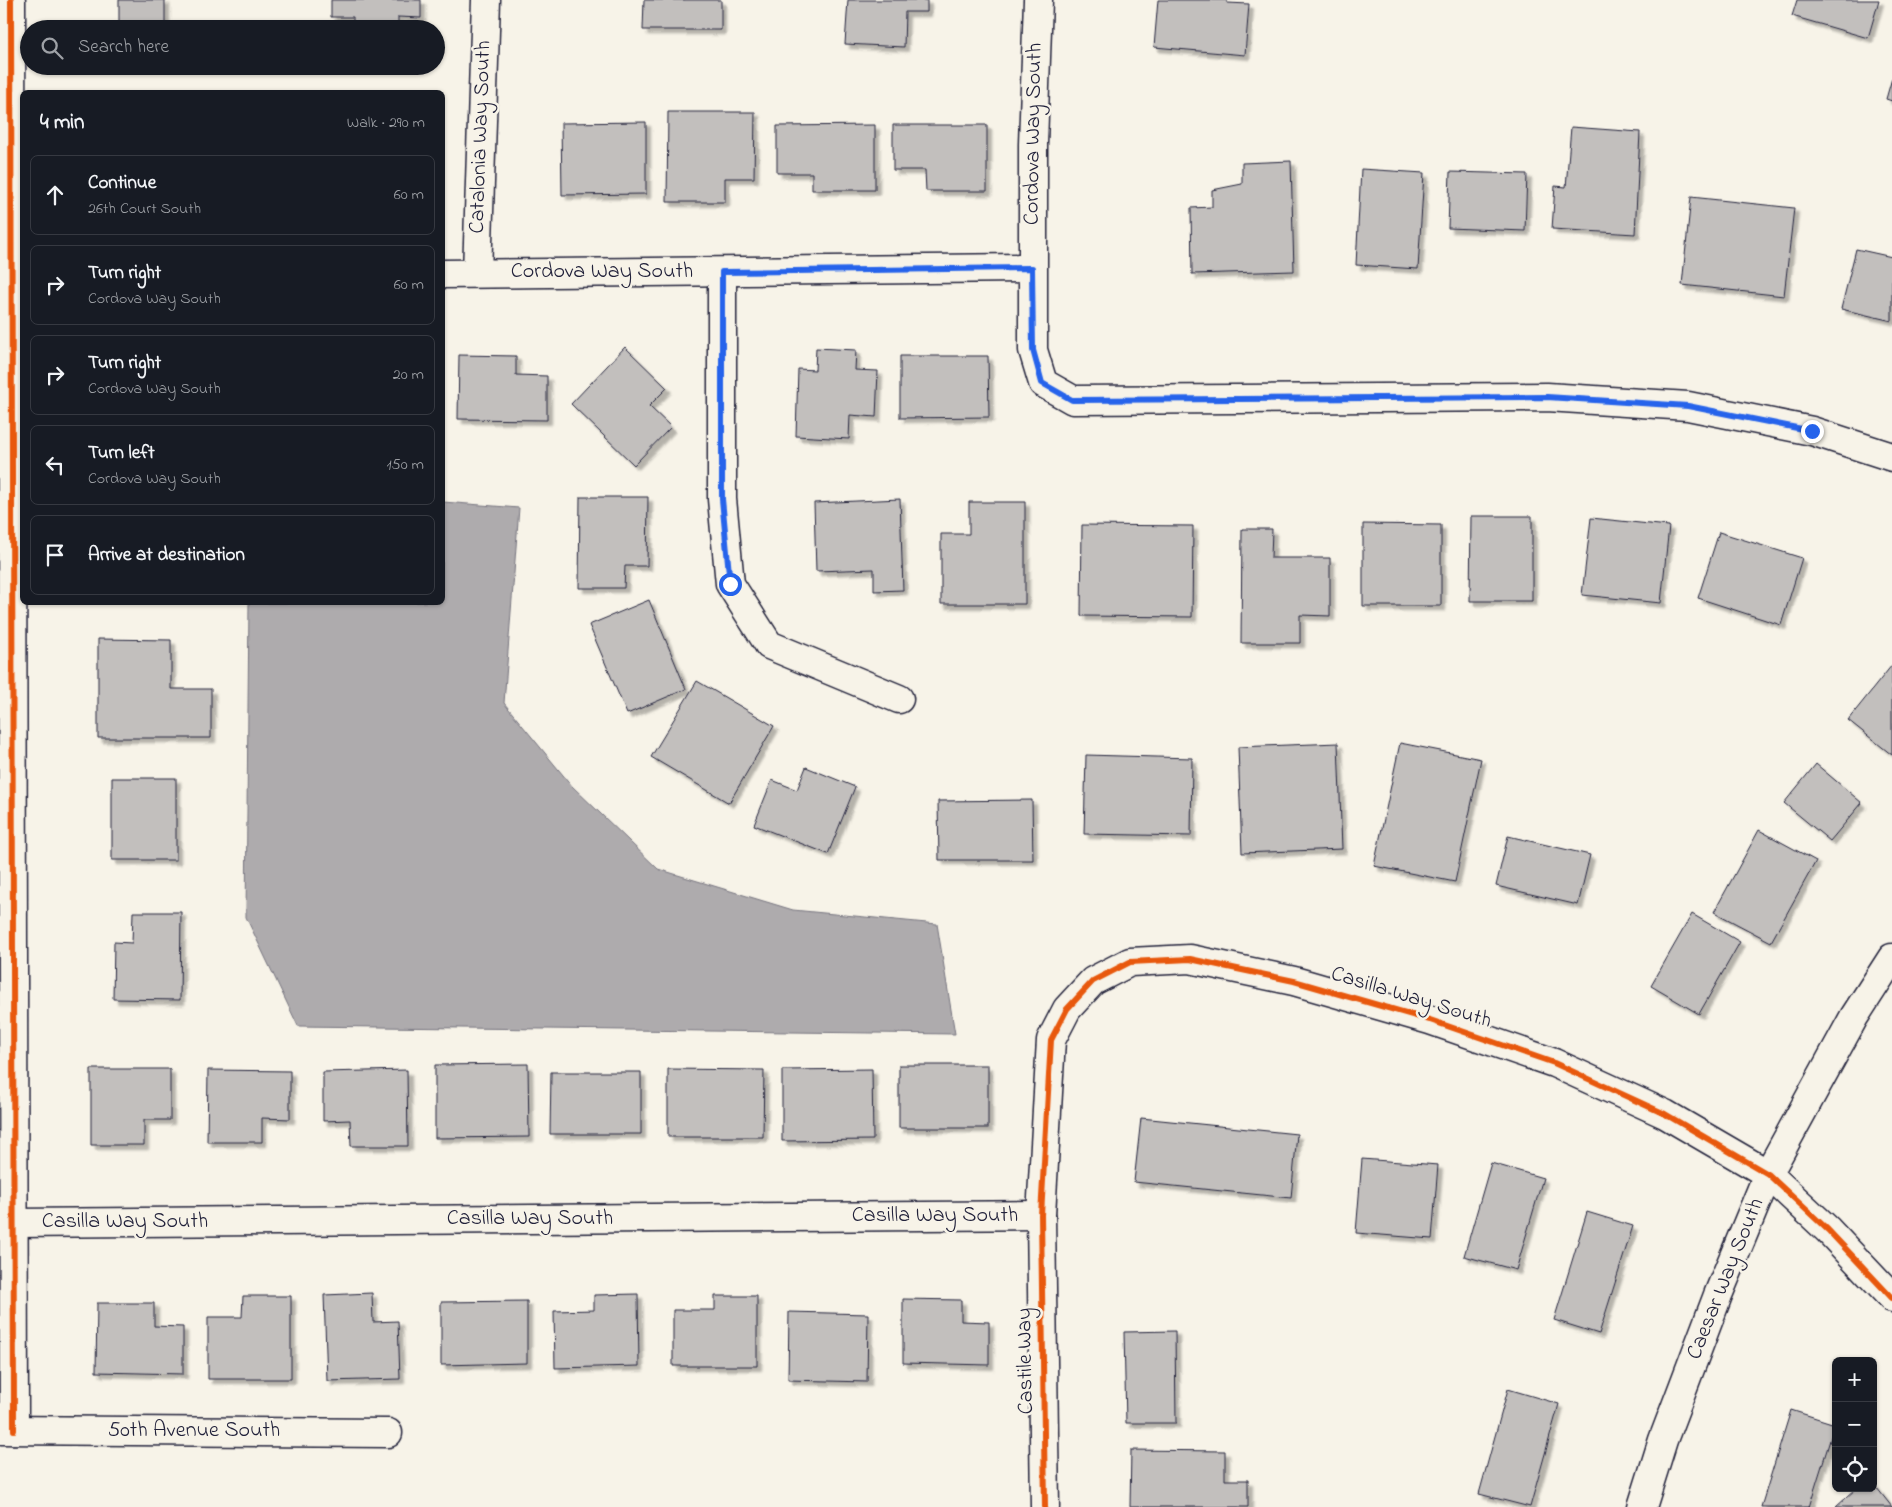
<!DOCTYPE html>
<html lang="en">
<head>
<meta charset="utf-8">
<style>
	body { margin:0; font-family:"Indie Flower",sans-serif; background:#242831; color:#f1f3f6 }
	.controls { position:absolute; right:15px; bottom:15px; display:grid; overflow:hidden; border-radius:8px; box-shadow:0 1px 4px #0004 }
	.controls button { width:45px; height:45px; display:grid; place-items:center; padding:0; border:0; border-bottom:1px solid #363941; background:#171b24; color:#f1f3f6; font:25px sans-serif }
	.stop { position:absolute; width:15px; height:15px; margin:-11px; border:4px solid #2563eb; border-radius:50%; background:#fff }
	.stop.end { background:#2563eb; border-color:#fff; box-shadow:0 1px 5px #0008 }
	.list { margin:0; padding:0; list-style:none }
	h2 { display:flex; justify-content:space-between; align-items:center; height:65px; margin:0; padding:0 20px; font-size:21px }
	h2 small { font-size:16px; font-weight:400; color:#9ea1a6 }
	.list li { display:grid; grid-template-columns:32px 1fr auto; gap:15px; align-items:center; box-sizing:border-box; height:80px; margin:0 10px 10px; padding:0 10px; border:1px solid #363941; border-radius:8px }
	.list b { display:block; font-size:19px; white-space:nowrap }
	.list p { margin:0; font-size:16px; white-space:nowrap; color:#9ea1a6 }
	.list em { font-size:16px; font-style:normal; color:#9ea1a6 }
	.icon { flex:none; width:28px; height:28px; fill:none; stroke:currentColor; stroke-width:2; stroke-linecap:round; stroke-linejoin:round }
	.map { position:relative; flex:none; width:1892px; height:1507px; overflow:hidden }
	.search { position:absolute; background:#171b24; box-shadow:0 1px 4px #0004; left:20px; top:20px; width:425px; height:55px; display:flex; align-items:center; gap:12px; box-sizing:border-box; padding:0 18px; border-radius:28px; color:#9ea1a6; font-size:19px }
	.panel { position:absolute; background:#171b24; box-shadow:0 1px 4px #0004; left:20px; top:90px; width:425px; height:515px; border-radius:8px }
	.map>svg:first-child { display:block }
	.water { fill:#aeabad; stroke:#76747f }
	.building { fill:#c2bfbd; stroke:#22223b; filter:url(#shadow) }
	.lines { fill:none; stroke-linecap:round; stroke-linejoin:round }
	.street-casing { stroke:#22223b; stroke-width:31 }
	.street { stroke:#f7f3e8; stroke-width:28 }
	.cycleway-casing { stroke:#f7f3e8; stroke-width:9 }
	.cycleway { stroke:#e8590c; stroke-width:6 }
	.route { stroke:#2563eb; stroke-width:6 }
	.labels { text-anchor:middle; dominant-baseline:central; stroke-width:5; stroke-linejoin:round; paint-order:stroke }
	.street-label { font-size:22px; fill:#22223b; stroke:#f7f3e8 }
</style>
</head>
<body>
<div class="map">
<svg width="1892" height="1507" viewBox="0 0 1892 1507">
	<defs>
		<filter id="shadow"><feDropShadow dx="4.5" dy="4.5" stdDeviation="1" flood-color="#0004"/></filter>
	</defs>
	<rect width="100%" height="100%" fill="#f7f3e8"/>
	<filter id="ink" filterUnits="userSpaceOnUse"><feTurbulence type="fractalNoise" baseFrequency=".02" numOctaves="2"/><feDisplacementMap in="SourceGraphic" scale="10" xChannelSelector="R" yChannelSelector="G"/><feConvolveMatrix kernelMatrix="1 2 1 2 8 2 1 2 1" color-interpolation-filters="sRGB"/></filter>
	<g filter="url(#ink)">
		<polygon class="water" points="443,502 519,508 504,703 572,786 658,869 793,910 937,924 955,1034 298,1026 246,917 249,603 442,602"/>
		<g class="building">
			<rect x="119" y="0" width="46" height="29"/>
			<polygon points="331,0 421,0 421,18 398,17 398,29 353,29 353,17 331,17"/>
			<polygon points="644,0 721,0 721,30 643,30"/>
			<polygon points="848,0 927,0 927,12 905,12 904,47 845,44"/>
			<polygon points="1158,0 1227,0 1227,3 1249,4 1245,55 1154,47"/>
			<polygon points="1797,0 1879,0 1868,38 1792,16"/>
			<polygon points="1892,78 1892,101 1886,99"/>
			<polygon points="668,112 755,112 754,178 725,178 725,202 667,202"/>
			<polygon points="646,122 646,194 562,195 561,123"/>
			<polygon points="875,125 875,190 812,190 812,173 777,173 777,126"/>
			<polygon points="893,125 987,125 987,191 926,191 925,170 893,170"/>
			<polygon points="1571,127 1640,132 1635,234 1552,229 1555,186 1566,187"/>
			<polygon points="1291,161 1294,271 1192,274 1191,208 1212,207 1212,190 1242,184 1242,163"/>
			<polygon points="1361,169 1424,173 1418,269 1356,265"/>
			<polygon points="1450,172 1527,174 1525,231 1448,228"/>
			<polygon points="1691,197 1794,208 1784,296 1682,285"/>
			<polygon points="1856,249 1892,257 1892,321 1841,309"/>
			<polygon points="625,347 667,388 649,406 671,427 634,465 571,404"/>
			<polygon points="816,348 856,350 855,370 878,371 876,417 850,415 849,439 796,436 798,369 815,370"/>
			<polygon points="459,355 516,356 516,375 547,376 547,420 458,419"/>
			<polygon points="900,356 988,356 989,417 900,418"/>
			<polygon points="580,497 648,497 647,566 625,566 624,588 579,588"/>
			<polygon points="900,499 903,590 874,591 874,569 816,571 814,503"/>
			<polygon points="969,502 1025,502 1025,604 941,604 941,534 969,534"/>
			<polygon points="1471,516 1532,516 1532,601 1470,601"/>
			<polygon points="1591,518 1669,526 1661,603 1582,595"/>
			<polygon points="1363,524 1441,525 1441,606 1363,606"/>
			<polygon points="1082,525 1193,526 1192,617 1081,616"/>
			<polygon points="1242,529 1272,529 1271,558 1330,558 1330,616 1300,615 1300,643 1241,643"/>
			<polygon points="1719,532 1802,558 1781,625 1698,598"/>
			<polygon points="649,600 686,689 627,714 589,625"/>
			<polygon points="98,639 171,640 171,689 211,689 211,738 98,738"/>
			<polygon points="1892,665 1892,755 1848,720"/>
			<polygon points="697,681 774,726 729,803 651,757"/>
			<polygon points="1338,743 1342,849 1242,853 1238,747"/>
			<polygon points="1400,743 1481,759 1455,882 1374,866"/>
			<polygon points="1086,755 1192,758 1191,836 1084,834"/>
			<polygon points="1816,764 1862,803 1830,841 1784,803"/>
			<polygon points="806,767 855,787 828,854 754,825 772,780 797,790"/>
			<rect x="112" y="778" width="64" height="82"/>
			<polygon points="1032,800 1033,860 939,860 938,801"/>
			<polygon points="1759,830 1816,861 1771,942 1714,912"/>
			<polygon points="1508,836 1590,855 1578,905 1496,886"/>
			<polygon points="133,912 181,912 180,1000 113,999 114,942 132,943"/>
			<polygon points="1692,914 1740,942 1699,1014 1651,986"/>
			<polygon points="528,1064 529,1137 435,1138 435,1065"/>
			<rect x="899" y="1065" width="89" height="63"/>
			<polygon points="91,1069 170,1069 170,1120 144,1120 144,1145 91,1145"/>
			<polygon points="668,1069 764,1070 763,1137 668,1137"/>
			<polygon points="872,1069 873,1140 782,1141 782,1070"/>
			<polygon points="208,1070 290,1071 290,1119 262,1118 262,1142 207,1142"/>
			<polygon points="407,1070 408,1146 351,1146 350,1120 323,1121 323,1072"/>
			<polygon points="551,1072 641,1072 641,1134 550,1134"/>
			<polygon points="1141,1118 1297,1134 1291,1198 1134,1182"/>
			<polygon points="1362,1159 1438,1165 1432,1239 1356,1233"/>
			<polygon points="1491,1163 1543,1178 1516,1270 1464,1256"/>
			<polygon points="1587,1212 1633,1226 1599,1334 1554,1320"/>
			<polygon points="372,1293 373,1322 398,1321 400,1379 327,1381 324,1295"/>
			<polygon points="638,1294 639,1366 555,1368 554,1311 594,1310 594,1295"/>
			<polygon points="243,1296 291,1296 291,1379 208,1379 208,1317 242,1317"/>
			<polygon points="715,1296 757,1296 757,1366 673,1366 673,1310 715,1310"/>
			<polygon points="903,1299 961,1300 961,1321 989,1322 989,1365 903,1363"/>
			<polygon points="527,1301 527,1363 441,1365 441,1302"/>
			<polygon points="97,1303 154,1303 154,1326 183,1327 183,1374 96,1372"/>
			<polygon points="789,1312 868,1314 867,1382 788,1380"/>
			<polygon points="1175,1331 1176,1423 1126,1423 1124,1332"/>
			<polygon points="1508,1389 1559,1404 1530,1507 1479,1494"/>
			<polygon points="1791,1410 1835,1424 1809,1507 1761,1507"/>
			<polygon points="1131,1450 1225,1451 1225,1480 1248,1480 1248,1507 1130,1507"/>
			<polygon points="1873,1483 1892,1507 1836,1507 1857,1488 1873,1488"/>
		</g>
		<g class="lines">
			<defs>
				<g id="street">
					<polyline points="11,0 14,1430"/>
					<polyline points="1038,0 1033,144 1033,350 1043,383 1073,400 1547,397 1688,406 1812,431 1892,457"/>
					<polyline points="722,272 722,499 730,584 769,645 899,699"/>
					<polyline points="477,273 486,0"/>
					<polyline points="442,274 1032,268"/>
					<polyline points="14,1223 1041,1215"/>
					<polyline points="0,1430 388,1433"/>
					<polyline points="1045,1507 1041,1215 1051,1040 1067,1009 1093,981 1130,962 1190,959 1294,981 1430,1020 1554,1063 1665,1114 1768,1174 1828,1230 1892,1298"/>
					<polyline points="1642,1507 1663,1440 1718,1295 1768,1174 1854,1017 1892,958"/>
				</g>
			</defs>
			<use href="#street" class="street-casing"/>
			<use href="#street" class="street"/>
			<defs>
				<g id="cycleway">
					<polyline points="11,0 14,1430"/>
					<polyline points="1045,1507 1041,1215 1051,1040 1067,1009 1093,981 1130,962 1190,959 1294,981 1430,1020 1554,1063 1665,1114 1768,1174 1828,1230 1892,1298"/>
				</g>
			</defs>
			<use href="#cycleway" class="cycleway-casing"/>
			<use href="#cycleway" class="cycleway"/>
		</g>
	</g>
	<g class="lines" filter="url(#ink)">
		<polyline class="route" points="730,584 722,499 722,272 1032,268 1033,350 1042,383 1072,400 1547,397 1688,406 1812,431"/>
	</g>
	<g class="labels">
		<g class="street-label">
			<text transform="translate(1034 134) rotate(-89)">Cordova Way South</text>
			<text transform="translate(481 137) rotate(-88)">Catalonia Way South</text>
			<text x="602" y="272">Cordova Way South</text>
			<text transform="translate(1411 998) rotate(17)">Casilla Way South</text>
			<text x="935" y="1216">Casilla Way South</text>
			<text x="530" y="1219">Casilla Way South</text>
			<text x="125" y="1222">Casilla Way South</text>
			<text transform="translate(1726 1279) rotate(-68)">Caesar Way South</text>
			<text transform="translate(1026 1361) rotate(-91)">Castile Way</text>
			<text x="194" y="1431">50th Avenue South</text>
		</g>
	</g>
</svg>
<div class="controls">
<button>+</button>
<button>−</button>
<button><svg class="icon" aria-label="locate" viewBox="0 0 24 24"><circle cx="12" cy="12" r="6"/><path d="M12 2v4M12 18v4M2 12h4M18 12h4"/></svg></button>
</div>
<div class="stop" style="left:730px;top:584px"></div>
<div class="stop end" style="left:1812px;top:431px"></div>
<div class="search"><svg class="icon" aria-label="search" viewBox="0 0 24 24"><circle cx="10" cy="10" r="6"/><path d="M15 15l6 6"/></svg>Search here</div>
<section class="panel">
<h2>4 min<small>Walk · 290 m</small></h2>
<ul class="list">
<li><svg class="icon" aria-label="ahead" viewBox="0 0 24 24"><path d="M12 20V5M6 11l6-6 6 6"/></svg><div><b>Continue</b><p>26th Court South</p></div><em>60 m</em></li>
<li><svg class="icon" aria-label="right" viewBox="0 0 24 24"><path d="M7 20v-9h11M14 6l5 5-5 5"/></svg><div><b>Turn right</b><p>Cordova Way South</p></div><em>60 m</em></li>
<li><svg class="icon" aria-label="right" viewBox="0 0 24 24"><path d="M7 20v-9h11M14 6l5 5-5 5"/></svg><div><b>Turn right</b><p>Cordova Way South</p></div><em>20 m</em></li>
<li><svg class="icon" aria-label="left" viewBox="0 0 24 24"><path d="M17 20v-9H6M10 6l-5 5 5 5"/></svg><div><b>Turn left</b><p>Cordova Way South</p></div><em>150 m</em></li>
<li><svg class="icon" aria-label="arrive" viewBox="0 0 24 24"><path d="M6 21V4h12l-3 4 3 4H6"/></svg><div><b>Arrive at destination</b></div></li>
</ul>
</section>
</div>
</body>
</html>
